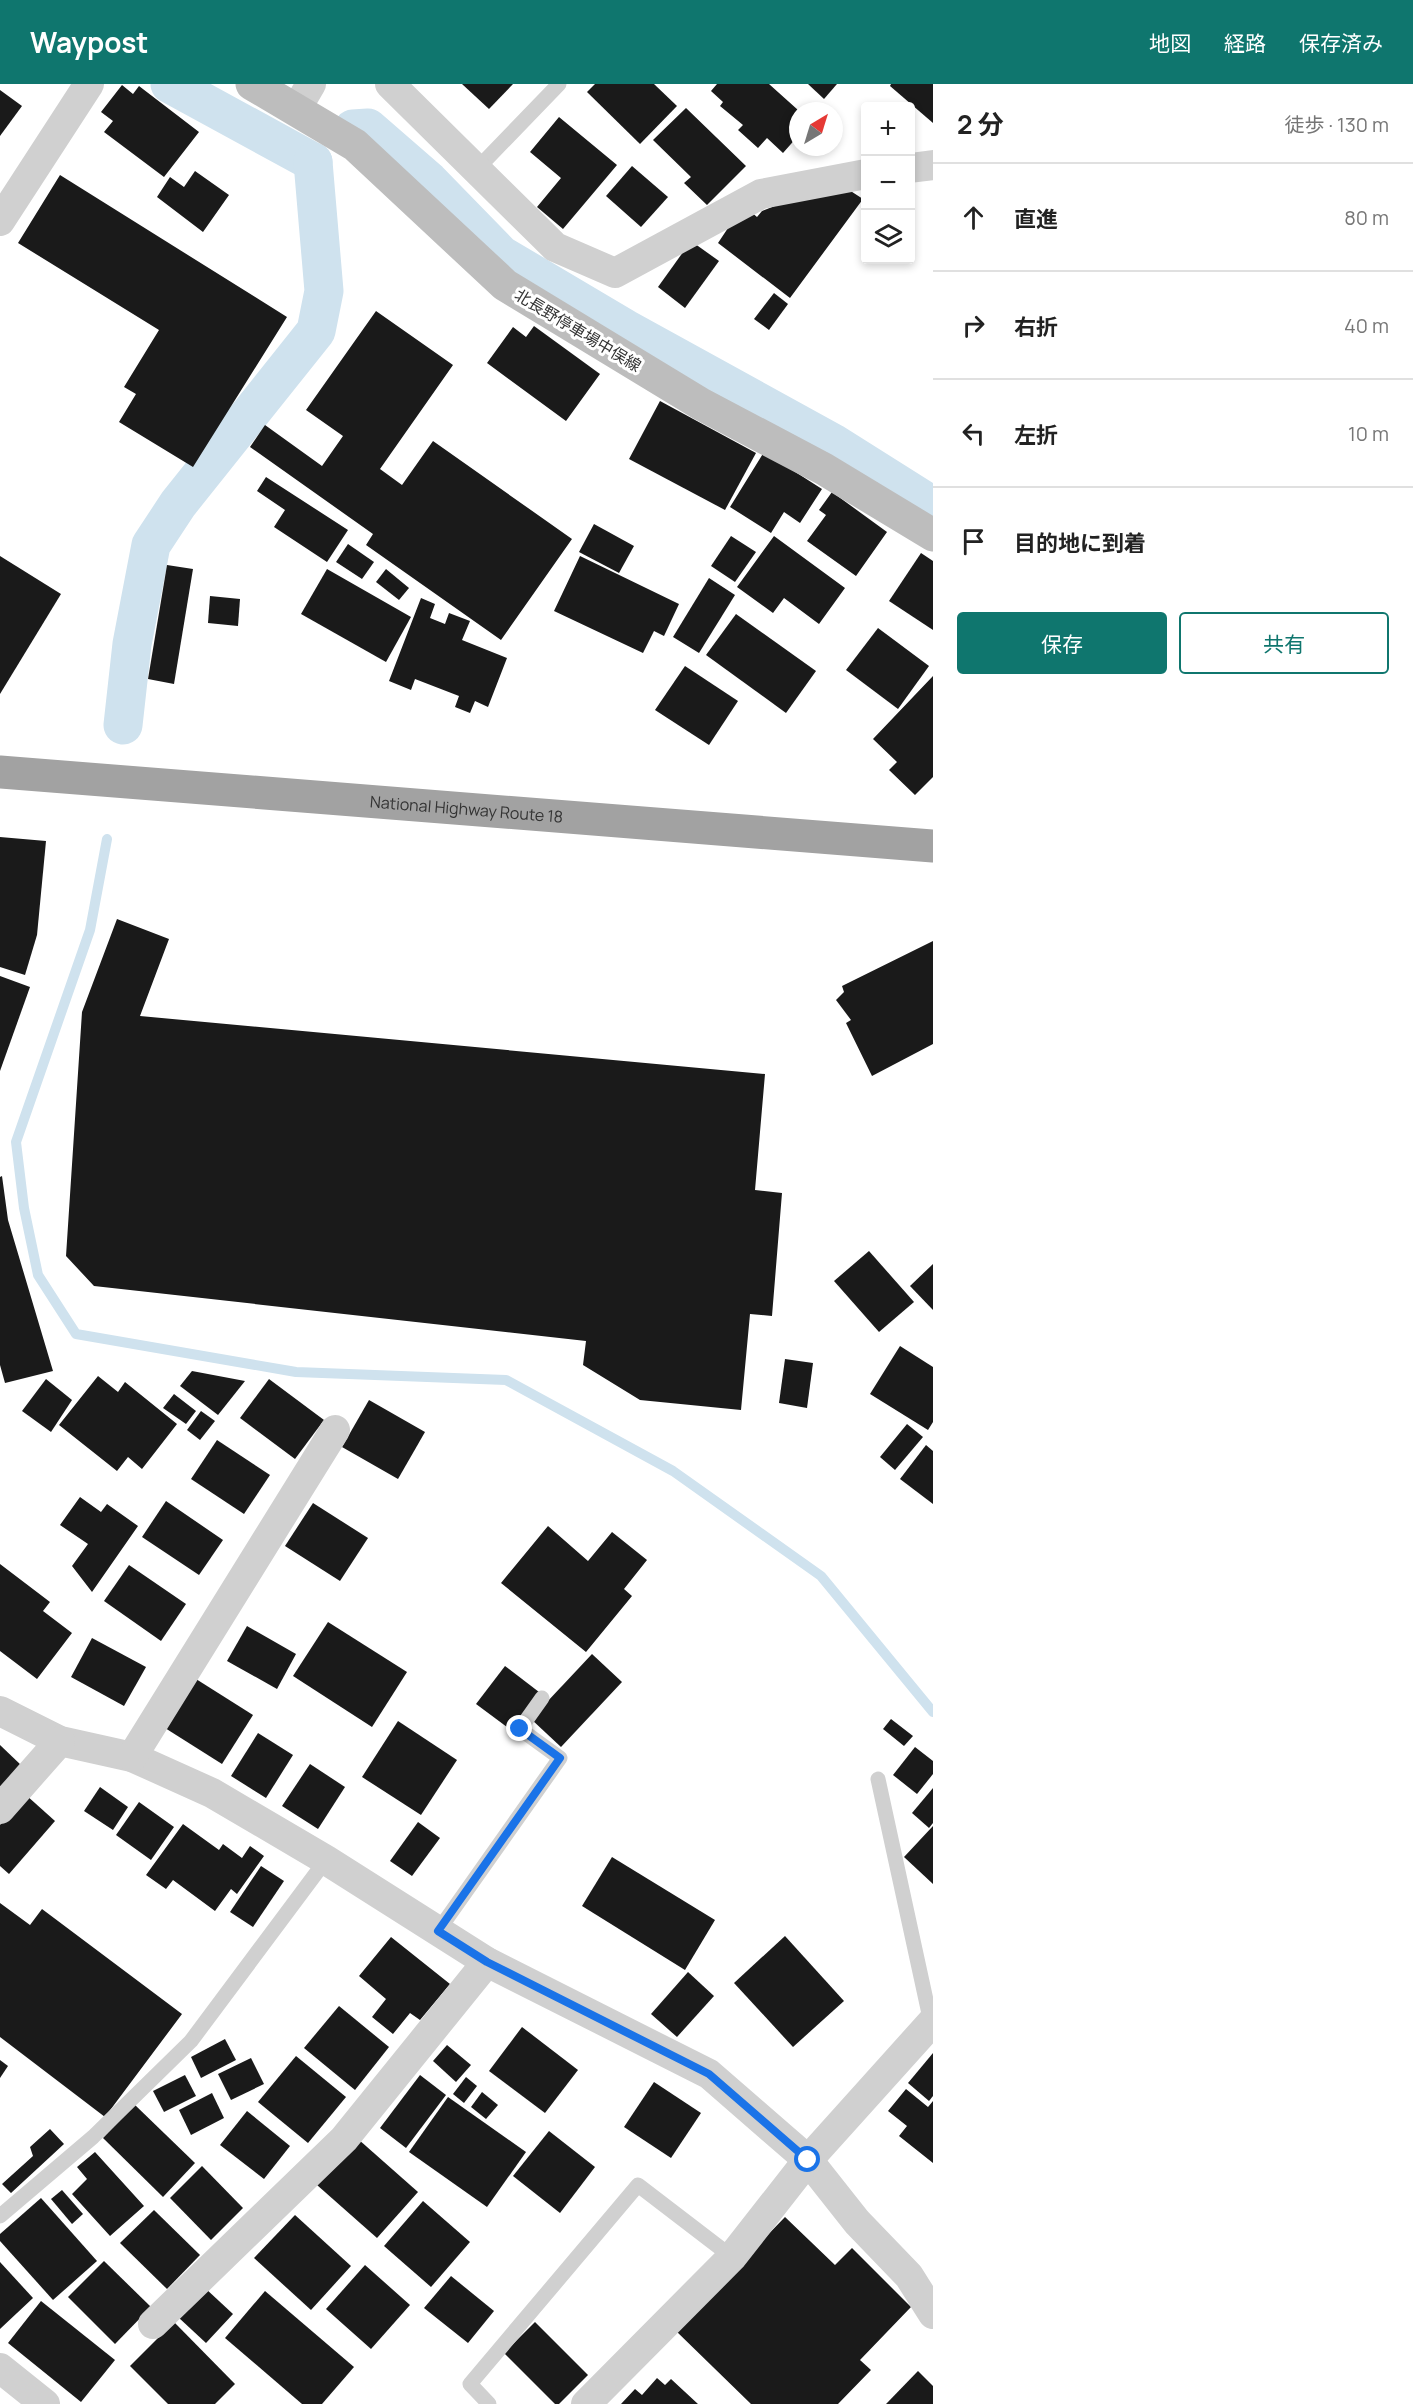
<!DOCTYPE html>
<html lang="ja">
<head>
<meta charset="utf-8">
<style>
	body { margin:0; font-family:Manrope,"Noto Sans JP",sans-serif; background:#f2f2f2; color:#222 }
	.controls { position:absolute; right:18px; top:18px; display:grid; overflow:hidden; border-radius:6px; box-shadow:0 3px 9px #0003 }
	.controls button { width:54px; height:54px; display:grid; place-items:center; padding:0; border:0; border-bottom:2px solid #e0e0e0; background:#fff; color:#222; font:30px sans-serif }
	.compass { position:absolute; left:789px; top:18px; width:54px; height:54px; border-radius:50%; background:#fff; box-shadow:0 3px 9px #0003; rotate:38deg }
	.stop { position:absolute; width:18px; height:18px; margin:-14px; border:4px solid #1a73e8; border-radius:50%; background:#fff }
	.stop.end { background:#1a73e8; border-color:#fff; box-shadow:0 2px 6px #0008 }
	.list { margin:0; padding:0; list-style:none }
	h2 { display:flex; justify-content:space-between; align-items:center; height:78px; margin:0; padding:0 24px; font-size:26px }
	h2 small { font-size:20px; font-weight:400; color:#767676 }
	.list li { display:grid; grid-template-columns:39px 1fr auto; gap:18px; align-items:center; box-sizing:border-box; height:108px; padding:0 24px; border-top:2px solid #e0e0e0 }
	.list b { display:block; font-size:22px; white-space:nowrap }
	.list em { font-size:20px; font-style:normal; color:#767676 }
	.actions { display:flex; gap:12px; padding:18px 24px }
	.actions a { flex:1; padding:14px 0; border:2px solid #0f766e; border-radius:6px; text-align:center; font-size:21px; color:#0f766e }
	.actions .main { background:#0f766e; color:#fff }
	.icon { flex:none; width:33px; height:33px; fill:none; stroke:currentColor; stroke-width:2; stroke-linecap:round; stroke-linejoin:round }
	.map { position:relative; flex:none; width:933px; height:2320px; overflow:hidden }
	header { display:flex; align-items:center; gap:36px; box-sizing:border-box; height:84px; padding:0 30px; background:#0f766e; color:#fff }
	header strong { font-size:28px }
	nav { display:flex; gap:33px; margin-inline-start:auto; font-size:21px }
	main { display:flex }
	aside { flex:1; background:#fff }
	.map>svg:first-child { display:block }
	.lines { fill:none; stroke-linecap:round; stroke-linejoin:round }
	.stream { stroke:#cfe2ee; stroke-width:10 }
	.canal { stroke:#cfe2ee; stroke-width:39 }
	.building { fill:#1a1a1a }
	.service { stroke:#d0d0d0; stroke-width:15 }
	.minor { stroke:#d0d0d0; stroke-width:30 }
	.secondary { stroke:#bdbdbd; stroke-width:33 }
	.trunk { stroke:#a2a2a2; stroke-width:33 }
	.route { stroke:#1a73e8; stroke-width:8 }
	.labels { text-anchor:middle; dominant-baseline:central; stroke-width:6; stroke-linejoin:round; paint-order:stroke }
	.street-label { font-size:16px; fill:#333; stroke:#fff }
</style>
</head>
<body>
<header>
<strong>Waypost</strong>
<nav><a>地図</a><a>経路</a><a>保存済み</a></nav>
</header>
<main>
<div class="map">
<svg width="933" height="2320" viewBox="0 0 933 2320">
	<rect width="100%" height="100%" fill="#fff"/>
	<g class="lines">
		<polyline class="stream" points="107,755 90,846 16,1058 24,1124 38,1191 76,1250 296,1288 506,1296 673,1387 821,1492 933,1628"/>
		<g class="canal">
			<polyline points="170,0 313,78"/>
			<polyline points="353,45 368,44 429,97 501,171 626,245 833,359 933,422"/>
			<polyline points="123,641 132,560 151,461 178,420 316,247 324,207 313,78"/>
		</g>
	</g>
	<g class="building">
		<polygon points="462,0 513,0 489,25"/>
		<polygon points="595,0 654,0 677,22 640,60 587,8"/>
		<polygon points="717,0 769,0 798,26 798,52 783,69 767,54 758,64 738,46 743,41 720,22 723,18 711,7"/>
		<polygon points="808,0 837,0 824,15"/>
		<polygon points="891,0 933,0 933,39 890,2"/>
		<polygon points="122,1 133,10 139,2 199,48 164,93 104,48 113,37 101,28"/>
		<polygon points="0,6 22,22 0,52"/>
		<polygon points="686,24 746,82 707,121 684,99 691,93 653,56"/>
		<polygon points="559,33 617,81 563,145 537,123 561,94 530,68"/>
		<polygon points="632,82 668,113 641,143 606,112"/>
		<polygon points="195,87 229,111 203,148 157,113 170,93 184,103"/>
		<polygon points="60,91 287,233 193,383 119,338 136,310 124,303 159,246 18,159"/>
		<polygon points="846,104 863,115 790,214 718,159 734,135 750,127 757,133 762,127 800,112"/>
		<polygon points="691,157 719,177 685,224 658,203"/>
		<polygon points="774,209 788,220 769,246 754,235"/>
		<polygon points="376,227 453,281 380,385 402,401 433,357 572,455 501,556 366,461 373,450 250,363 265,341 322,382 343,352 306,326"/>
		<polygon points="534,242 600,290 566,337 487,279 513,243 526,253"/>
		<polygon points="660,317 756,369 725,426 629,375"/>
		<polygon points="764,368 822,405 800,439 784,428 771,449 730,423"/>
		<polygon points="266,393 348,446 327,478 274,443 285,426 257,407"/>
		<polygon points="832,408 887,448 856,492 807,457 826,431 819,426"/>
		<polygon points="594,440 634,462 619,489 579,468"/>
		<polygon points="731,452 756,468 735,498 711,482"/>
		<polygon points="774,452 845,504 819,540 784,514 773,529 737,503"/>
		<polygon points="348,460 374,478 362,495 336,478"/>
		<polygon points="921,469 933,477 933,546 889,517"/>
		<polygon points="0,472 61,510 0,610"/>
		<polygon points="580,472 679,520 664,552 654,547 643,569 554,527"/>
		<polygon points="167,481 193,485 174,600 148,595"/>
		<polygon points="327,485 411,533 386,578 301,530"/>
		<polygon points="386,485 409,504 399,516 376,498"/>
		<polygon points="709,494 735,511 699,569 673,553"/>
		<polygon points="210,512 240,515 238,542 208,539"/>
		<polygon points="421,514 435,520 430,534 445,540 449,529 470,537 462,556 507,574 488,623 475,617 470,629 455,623 459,612 415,595 411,606 389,597"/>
		<polygon points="736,530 816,587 786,629 706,571"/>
		<polygon points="878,544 929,582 898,625 846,586"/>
		<polygon points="685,582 738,617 709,661 655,626"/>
		<polygon points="933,592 933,693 915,711 889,686 897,678 873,655"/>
		<polygon points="0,753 46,757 37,851 25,891 0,883"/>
		<polygon points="117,835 169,855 140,932 765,990 755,1106 782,1109 772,1232 750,1230 741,1326 640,1316 583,1281 586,1257 94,1202 66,1172 82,928"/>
		<polygon points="933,857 933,960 872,992 846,939 851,936 836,916 844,908 842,902"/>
		<polygon points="0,892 30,903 0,987"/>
		<polygon points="2,1092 8,1136 53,1287 5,1299 0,1281 0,1093"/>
		<polygon points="869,1167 914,1218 879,1248 834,1197"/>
		<polygon points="933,1180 933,1226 910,1202"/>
		<polygon points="900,1262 933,1283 933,1338 928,1346 870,1310"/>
		<polygon points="785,1275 813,1279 807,1324 779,1319"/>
		<polygon points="192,1287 245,1297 218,1331 180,1302"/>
		<polygon points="98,1292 118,1308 125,1298 177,1340 142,1385 128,1373 117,1387 59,1341"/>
		<polygon points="46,1295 72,1316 51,1348 22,1327"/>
		<polygon points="269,1295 324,1336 295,1375 240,1334"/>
		<polygon points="174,1310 196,1327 186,1340 163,1324"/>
		<polygon points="369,1316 425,1348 398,1395 342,1363"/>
		<polygon points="201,1327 215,1337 200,1356 187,1346"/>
		<polygon points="907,1340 923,1353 895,1386 880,1373"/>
		<polygon points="217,1356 270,1391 244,1430 191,1395"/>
		<polygon points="926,1361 933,1367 933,1420 900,1395"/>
		<polygon points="80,1413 101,1428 107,1420 138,1442 92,1508 72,1482 88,1460 60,1441"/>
		<polygon points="166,1417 223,1456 199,1491 142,1453"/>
		<polygon points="313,1419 368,1454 340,1497 285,1462"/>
		<polygon points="548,1442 588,1477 612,1448 647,1476 624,1505 632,1512 586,1568 501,1499"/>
		<polygon points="0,1480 50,1518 43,1527 72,1549 37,1595 0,1567"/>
		<polygon points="129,1481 186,1520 161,1557 104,1517"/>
		<polygon points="328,1538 407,1588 372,1643 293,1592"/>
		<polygon points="247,1542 296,1570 277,1605 227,1577"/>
		<polygon points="92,1554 146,1583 124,1622 71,1593"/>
		<polygon points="592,1570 622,1598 561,1663 531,1635"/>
		<polygon points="505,1582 539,1608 511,1646 476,1620"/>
		<polygon points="196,1595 253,1631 222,1680 165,1644"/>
		<polygon points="891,1635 913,1652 904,1662 883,1645"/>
		<polygon points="398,1637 457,1676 421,1731 362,1693"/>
		<polygon points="258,1649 293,1671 266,1714 231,1692"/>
		<polygon points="0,1661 22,1682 0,1706"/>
		<polygon points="915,1663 933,1677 933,1690 917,1710 893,1691"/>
		<polygon points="310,1680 345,1703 318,1745 282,1722"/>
		<polygon points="100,1703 128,1723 113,1746 84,1727"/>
		<polygon points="933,1704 933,1739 929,1744 912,1729"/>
		<polygon points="26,1711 55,1737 9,1790 0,1782 0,1741"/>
		<polygon points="139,1718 174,1743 151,1776 116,1751"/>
		<polygon points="418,1738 440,1754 412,1792 390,1777"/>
		<polygon points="183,1740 219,1766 223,1760 242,1774 250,1762 264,1772 237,1810 231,1805 215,1827 173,1796 166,1805 146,1791"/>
		<polygon points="933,1742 933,1800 904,1773"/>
		<polygon points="612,1773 715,1836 685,1886 582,1822"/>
		<polygon points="261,1782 284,1797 253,1843 230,1828"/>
		<polygon points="0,1819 30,1841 42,1825 182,1930 105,2033 0,1953"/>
		<polygon points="785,1852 844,1917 793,1963 734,1899"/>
		<polygon points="391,1853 450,1900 420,1936 410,1929 393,1950 372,1933 386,1915 359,1892"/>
		<polygon points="688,1888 714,1912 677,1953 651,1930"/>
		<polygon points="339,1922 389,1963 355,2006 304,1964"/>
		<polygon points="522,1943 578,1986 545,2029 489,1987"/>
		<polygon points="225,1955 236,1976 201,1994 191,1973"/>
		<polygon points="447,1961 471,1981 456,1998 433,1977"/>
		<polygon points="933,1969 933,2012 929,2017 908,1999"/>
		<polygon points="296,1972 346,2013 308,2059 258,2018"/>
		<polygon points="251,1974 264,2000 231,2016 218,1990"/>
		<polygon points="0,1976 8,1982 0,1994"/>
		<polygon points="185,1991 196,2012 164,2028 153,2007"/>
		<polygon points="420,1991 446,2011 406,2064 380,2044"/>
		<polygon points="466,1993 477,2002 464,2019 453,2010"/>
		<polygon points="654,1998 701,2029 671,2074 624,2043"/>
		<polygon points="906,2005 928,2023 933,2017 933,2079 899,2052 907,2042 888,2027"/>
		<polygon points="482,2008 498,2021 486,2035 471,2023"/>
		<polygon points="212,2009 224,2034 191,2051 179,2026"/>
		<polygon points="448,2013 526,2068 487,2123 409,2068"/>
		<polygon points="135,2021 195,2079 163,2113 103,2054"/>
		<polygon points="247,2027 290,2062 264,2095 220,2061"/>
		<polygon points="50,2045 64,2060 11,2109 2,2100 33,2072 30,2063"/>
		<polygon points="549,2047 595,2083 560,2129 513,2092"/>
		<polygon points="358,2055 418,2108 377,2154 317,2101"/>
		<polygon points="95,2068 144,2122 110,2152 72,2110 87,2095 77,2083"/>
		<polygon points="202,2082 243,2124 211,2156 170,2114"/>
		<polygon points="62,2106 83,2130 72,2140 51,2115"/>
		<polygon points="41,2114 97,2177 53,2216 0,2157 0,2150"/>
		<polygon points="423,2117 470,2158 431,2203 384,2162"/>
		<polygon points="154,2126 200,2171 167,2205 120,2159"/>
		<polygon points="295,2131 351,2182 311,2226 254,2174"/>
		<polygon points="785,2133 835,2181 852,2164 911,2223 860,2276 871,2286 838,2320 751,2320 675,2246"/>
		<polygon points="104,2177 151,2223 115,2260 68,2213"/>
		<polygon points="0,2178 33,2214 0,2245"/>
		<polygon points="365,2181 410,2221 371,2265 326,2225"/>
		<polygon points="451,2192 494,2227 468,2259 424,2224"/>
		<polygon points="205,2204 233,2230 206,2259 178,2233"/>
		<polygon points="265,2207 354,2283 322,2320 302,2320 225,2254"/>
		<polygon points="41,2217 115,2276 81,2318 8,2259"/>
		<polygon points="174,2238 235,2300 215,2320 168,2320 130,2282"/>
		<polygon points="535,2238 588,2291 559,2320 555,2320 504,2269"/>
		<polygon points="918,2287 933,2302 933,2320 886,2320"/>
		<polygon points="657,2294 665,2301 671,2295 698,2320 621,2320 635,2305 642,2311"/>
	</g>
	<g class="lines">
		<g class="service">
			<polyline points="477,85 559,0"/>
			<polyline points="878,1695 931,1939"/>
			<polyline points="438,1847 560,1674 520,1645 542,1614"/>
			<polyline points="0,2132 93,2053 191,1957 326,1776"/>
			<polyline points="489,2320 470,2300 638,2101 732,2173"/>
		</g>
		<g class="minor">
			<polyline points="390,0 555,163 615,189 761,110 866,90"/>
			<polyline points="297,24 311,0"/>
			<polyline points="910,84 933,81"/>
			<polyline points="0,137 89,0"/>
			<polyline points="0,1627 60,1657 132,1673 212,1709 326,1776 487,1878 709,1990 808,2076 857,2138 909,2192 933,2230"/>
			<polyline points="132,1673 335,1346"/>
			<polyline points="0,1725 60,1657"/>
			<polyline points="153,2240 344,2055 487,1878"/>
			<polyline points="0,2284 45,2320"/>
			<polyline points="586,2320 732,2173 808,2076 933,1937"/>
		</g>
		<polyline class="secondary" points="252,0 355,61 505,201 701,320 824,385 933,451"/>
		<path class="trunk" id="s1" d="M0,688L933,762"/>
	</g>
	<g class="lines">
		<polyline class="route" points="520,1645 560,1674 438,1847 487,1878 709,1990 808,2076"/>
	</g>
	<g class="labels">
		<g class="street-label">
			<text transform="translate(578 246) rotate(31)">北長野停車場中俣線</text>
			<text stroke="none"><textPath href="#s1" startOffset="468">National Highway Route 18</textPath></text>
		</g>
	</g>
</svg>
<div class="controls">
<button>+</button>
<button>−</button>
<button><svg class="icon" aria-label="layers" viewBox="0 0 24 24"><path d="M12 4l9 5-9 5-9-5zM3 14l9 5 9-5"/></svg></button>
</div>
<svg class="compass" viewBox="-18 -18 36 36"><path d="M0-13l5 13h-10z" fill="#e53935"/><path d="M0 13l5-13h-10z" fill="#767676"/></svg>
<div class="stop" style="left:808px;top:2076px"></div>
<div class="stop end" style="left:520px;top:1645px"></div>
</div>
<aside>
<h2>2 分<small>徒歩 · 130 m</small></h2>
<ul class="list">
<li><svg class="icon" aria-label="ahead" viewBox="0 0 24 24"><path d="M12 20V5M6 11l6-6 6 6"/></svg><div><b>直進</b></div><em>80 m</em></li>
<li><svg class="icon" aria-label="right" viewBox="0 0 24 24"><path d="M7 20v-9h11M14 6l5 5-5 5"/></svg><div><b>右折</b></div><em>40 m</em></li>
<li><svg class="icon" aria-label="left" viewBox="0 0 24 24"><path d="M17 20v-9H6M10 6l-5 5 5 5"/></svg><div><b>左折</b></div><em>10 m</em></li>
<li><svg class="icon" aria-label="arrive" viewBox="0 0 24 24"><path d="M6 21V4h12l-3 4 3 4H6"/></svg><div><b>目的地に到着</b></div></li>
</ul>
<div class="actions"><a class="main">保存</a><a>共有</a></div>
</aside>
</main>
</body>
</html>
